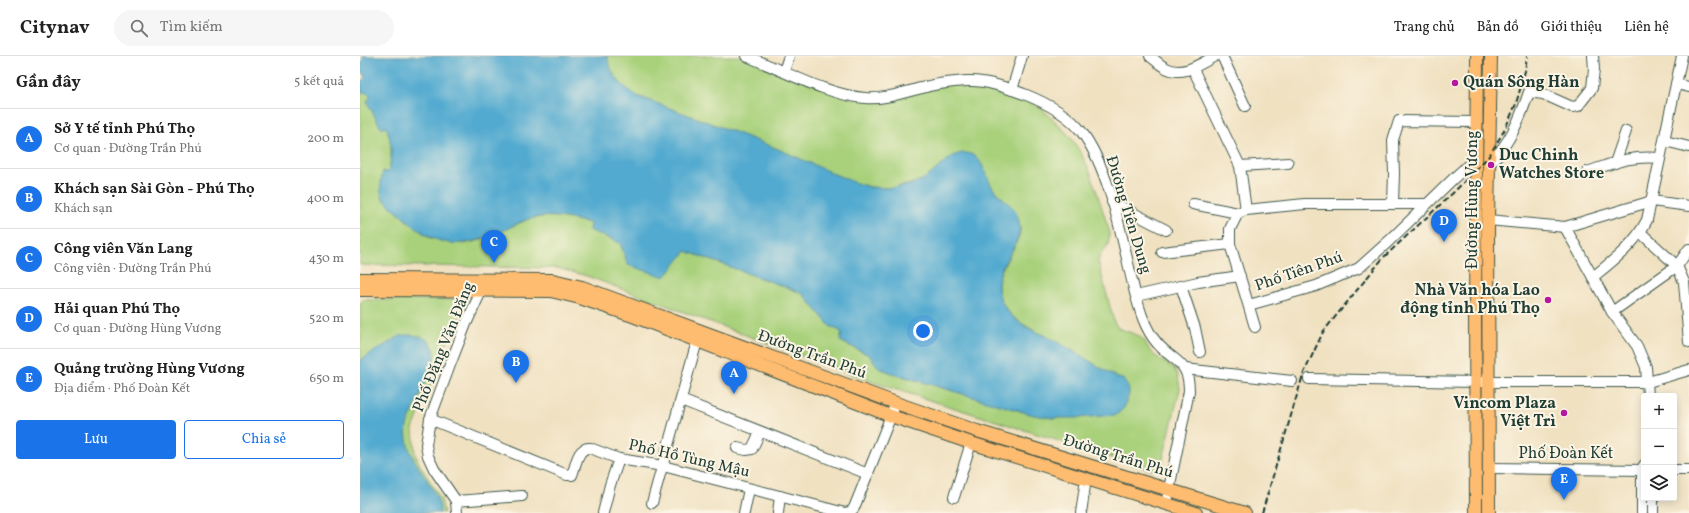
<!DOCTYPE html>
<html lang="vi">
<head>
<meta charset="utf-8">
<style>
	body { margin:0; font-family:Vollkorn,serif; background:#f6f6f6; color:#222 }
	.controls { position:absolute; right:12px; bottom:12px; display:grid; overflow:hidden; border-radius:4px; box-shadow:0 2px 10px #0003 }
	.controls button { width:36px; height:36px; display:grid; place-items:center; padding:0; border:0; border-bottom:1px solid #e0e0e0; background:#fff; color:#222; font:20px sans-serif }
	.you { position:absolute; left:563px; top:275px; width:14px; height:14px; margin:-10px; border:3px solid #fff; border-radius:50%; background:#1a73e8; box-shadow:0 0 0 6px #1a73e833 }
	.badge { display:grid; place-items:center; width:26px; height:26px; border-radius:50%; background:#1a73e8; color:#fff; font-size:13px; font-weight:700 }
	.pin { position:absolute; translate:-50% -33px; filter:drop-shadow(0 1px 2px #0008) }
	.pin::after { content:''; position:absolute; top:21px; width:14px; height:12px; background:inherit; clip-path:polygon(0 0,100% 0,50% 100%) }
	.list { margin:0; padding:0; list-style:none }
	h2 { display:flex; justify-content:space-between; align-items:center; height:52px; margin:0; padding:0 16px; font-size:17px }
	h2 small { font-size:13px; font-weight:400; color:#767676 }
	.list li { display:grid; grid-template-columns:26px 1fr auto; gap:12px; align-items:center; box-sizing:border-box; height:60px; padding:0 16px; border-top:1px solid #e0e0e0 }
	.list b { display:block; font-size:15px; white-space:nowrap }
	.list p { margin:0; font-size:13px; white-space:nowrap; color:#767676 }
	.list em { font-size:13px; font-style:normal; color:#767676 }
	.actions { display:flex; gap:8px; padding:12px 16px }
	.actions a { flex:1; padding:9px 0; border:1px solid #1a73e8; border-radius:4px; text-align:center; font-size:14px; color:#1a73e8 }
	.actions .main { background:#1a73e8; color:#fff }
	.icon { flex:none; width:22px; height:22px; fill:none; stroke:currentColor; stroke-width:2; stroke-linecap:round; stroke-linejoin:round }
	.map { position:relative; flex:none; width:1329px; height:457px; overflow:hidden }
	header { display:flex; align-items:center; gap:24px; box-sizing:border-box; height:56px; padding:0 20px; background:#fff; border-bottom:1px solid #e0e0e0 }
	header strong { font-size:19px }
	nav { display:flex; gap:22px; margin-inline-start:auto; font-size:14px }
	.search { width:280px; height:36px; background:#f6f6f6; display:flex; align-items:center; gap:10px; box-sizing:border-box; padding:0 14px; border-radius:22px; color:#767676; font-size:15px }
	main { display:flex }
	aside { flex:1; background:#fff }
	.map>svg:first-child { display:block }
	.green { fill:#a9d17b; stroke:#648758 }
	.water { fill:#53aad0; stroke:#397482 }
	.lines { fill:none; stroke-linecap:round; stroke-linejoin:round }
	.minor-casing { stroke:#3e5649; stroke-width:12 }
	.major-casing { stroke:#3e5649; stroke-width:14 }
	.minor { stroke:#fff; stroke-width:10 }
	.major { stroke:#febc70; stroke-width:12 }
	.rail { stroke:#1f3d34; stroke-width:2; stroke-dasharray:6 3; stroke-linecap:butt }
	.poi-dot { fill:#b5179e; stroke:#fcf5e5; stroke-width:1.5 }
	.labels { text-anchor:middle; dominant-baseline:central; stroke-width:4; stroke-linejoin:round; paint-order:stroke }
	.poi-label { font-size:16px; font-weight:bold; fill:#1f3d34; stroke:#fcf5e5; text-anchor:start }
	.street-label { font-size:16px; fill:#1f3d34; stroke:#fcf5e5 }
</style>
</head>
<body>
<header>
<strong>Citynav</strong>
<div class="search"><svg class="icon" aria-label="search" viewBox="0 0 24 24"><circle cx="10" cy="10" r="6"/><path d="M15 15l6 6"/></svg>Tìm kiếm</div>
<nav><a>Trang chủ</a><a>Bản đồ</a><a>Giới thiệu</a><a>Liên hệ</a></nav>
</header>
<main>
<aside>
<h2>Gần đây<small>5 kết quả</small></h2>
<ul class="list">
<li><span class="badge">A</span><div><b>Sở Y tế tỉnh Phú Thọ</b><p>Cơ quan · Đường Trần Phú</p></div><em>200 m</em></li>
<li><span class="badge">B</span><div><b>Khách sạn Sài Gòn - Phú Thọ</b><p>Khách sạn</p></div><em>400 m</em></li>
<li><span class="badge">C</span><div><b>Công viên Văn Lang</b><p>Công viên · Đường Trần Phú</p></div><em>430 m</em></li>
<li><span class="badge">D</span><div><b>Hải quan Phú Thọ</b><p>Cơ quan · Đường Hùng Vương</p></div><em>520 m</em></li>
<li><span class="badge">E</span><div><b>Quảng trường Hùng Vương</b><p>Địa điểm · Phố Đoàn Kết</p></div><em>650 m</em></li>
</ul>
<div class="actions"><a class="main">Lưu</a><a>Chia sẻ</a></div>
</aside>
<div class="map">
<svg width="1329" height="457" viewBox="0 0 1329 457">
	<rect width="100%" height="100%" fill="#fcf5e5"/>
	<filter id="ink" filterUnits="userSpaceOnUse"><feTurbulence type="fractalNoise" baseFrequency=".025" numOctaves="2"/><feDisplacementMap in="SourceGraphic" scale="8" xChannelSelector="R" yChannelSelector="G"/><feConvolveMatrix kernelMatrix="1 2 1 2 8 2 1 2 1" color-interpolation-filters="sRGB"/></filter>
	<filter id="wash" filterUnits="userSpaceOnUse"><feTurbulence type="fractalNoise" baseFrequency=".012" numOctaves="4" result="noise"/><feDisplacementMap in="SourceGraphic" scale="16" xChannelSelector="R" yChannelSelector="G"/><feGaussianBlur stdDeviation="0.9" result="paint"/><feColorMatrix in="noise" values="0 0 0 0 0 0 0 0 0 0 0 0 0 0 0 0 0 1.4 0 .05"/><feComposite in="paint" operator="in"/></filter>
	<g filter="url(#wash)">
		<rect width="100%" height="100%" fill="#f0e1c1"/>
		<g class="green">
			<path d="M247,0H379L490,42L587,27L627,30L661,41L682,53L697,67L711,82L721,97L731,118L750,177L748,189L740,200L738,205L754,266L758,272L777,279L784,284L789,293L795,300L814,312L818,320L820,333L802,407L800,411L791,414L506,324L227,220L197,212L0,209V30V32L10,39V42L7,46L21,72L26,70C32,86 33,100 28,117L23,115L22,142L47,165L70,182L103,188L118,185L171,162L190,160L205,161L230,167L229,174L260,187L268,209L326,195L442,237L470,270L482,276L480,285L509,299L519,312L532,317L674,359L693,362L742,360L764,352L769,338L763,323L758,322C737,310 716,297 695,285C671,272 632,259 639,223C642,207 663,184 660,170C659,165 648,147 645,144C642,141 638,139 635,136C632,131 629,126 626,120L582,110L567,122L546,129L532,132L511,131L494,127L413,91L277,40C262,31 250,18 247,0Z"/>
			<polygon points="108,243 88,284 53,373 55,397 59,407 81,443 84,457 0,457 0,247 3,244"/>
		</g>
		<g class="water">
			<path d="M3,0H247C250,18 262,31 277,40C322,57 368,73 413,91C433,99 452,108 472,117C485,122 496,128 510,131C526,133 545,132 560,125C577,118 597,84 617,102C625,110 627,123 633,132C640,142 652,147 657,159C672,193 618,212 646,253C658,270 677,276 694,284C716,296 737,310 758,322L763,323L769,333V338L764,352L756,359L715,362H693L674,359L532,317L519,312L509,299L480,285L482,276L470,270L442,237L326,195L305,221L268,209L260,187L229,174L230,167C210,163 193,158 173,162C162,164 152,171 142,175C95,195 78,192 40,158C21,142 17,141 23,115L28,117C33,100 32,86 26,70L21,72L7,46L10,42V39L5,36L2,37L0,26L5,22L3,17L0,16V7L3,5Z"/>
			<path d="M46,279C65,278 80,288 73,308C67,323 60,338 54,353C52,359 48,365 47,370C41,404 82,431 80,457H0V304L40,280Z"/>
		</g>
	</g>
	<g filter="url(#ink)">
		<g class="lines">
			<defs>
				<g id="minor">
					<path d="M386,0C423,14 467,39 505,42C526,44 546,35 566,31C579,27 594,26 608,25C626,24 647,32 664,38C684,46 707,57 721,75C751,114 763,189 775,237C780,255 785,273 797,287C814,307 829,304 829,335L806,448"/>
					<path d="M790,0C795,4 800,9 806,12C823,21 840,8 855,0"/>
					<polyline points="862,0 885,50"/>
					<polyline points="833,13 880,110 886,154 878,157 870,173 870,188 895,271"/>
					<polyline points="424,15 429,0"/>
					<polyline points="1316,28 1329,31"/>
					<polyline points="652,34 662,0"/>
					<polyline points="1305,85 1329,91"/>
					<polyline points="1255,107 1266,75"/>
					<path d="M1129,109C1150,86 1159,66 1169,36L1183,38L1212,51L1218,50L1232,32L1234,13L1233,0"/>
					<polyline points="880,110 928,107"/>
					<path d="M1227,116C1254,107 1271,99 1300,102"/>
					<polyline points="752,146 806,174"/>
					<polyline points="1033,147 1034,118 1033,84 1039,65 1116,66"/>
					<polyline points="833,148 878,157"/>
					<polyline points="886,154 945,148 1066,148"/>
					<polyline points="1128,164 1205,171 1292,145 1329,150"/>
					<polyline points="1205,171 1252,256 1277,290 1286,311 1288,340"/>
					<polyline points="1281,177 1317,210 1324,226 1329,286"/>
					<polyline points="802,196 870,188"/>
					<path d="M1233,221C1254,204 1275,188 1287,164L1322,0"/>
					<polyline points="821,230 835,272 840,296"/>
					<polyline points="776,240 838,226 880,220"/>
					<polyline points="889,249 956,230 999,212 1029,185 1094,122 1116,102"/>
					<polyline points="1252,256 1317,210 1329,193"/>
					<polyline points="825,313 932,325"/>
					<polyline points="949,323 1115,326 1288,326 1329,314"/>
					<polyline points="321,344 508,418"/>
					<path d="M70,363L207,419H212C216,410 217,391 230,392L259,403L303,410L485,457L490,456L494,452L536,347"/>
					<polyline points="377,392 386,394 392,393 400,376"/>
					<polyline points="1129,412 1284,414"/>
					<polyline points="1314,414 1329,414"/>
					<polyline points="594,441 611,387"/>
					<polyline points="96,445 162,440"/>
					<polyline points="292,447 339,278"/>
					<polyline points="97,457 96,445 74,413 68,400 66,389 70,363 90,309 106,268 124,229"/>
					<polyline points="243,457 250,429 259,403"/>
					<polyline points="384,457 389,433"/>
					<polyline points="418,457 420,440"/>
					<polyline points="721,457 726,423"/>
					<polyline points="1282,457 1282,414 1284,409"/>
					<polyline points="1293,457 1293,442"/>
				</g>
				<g id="major">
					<polyline points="0,223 193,224 222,231 536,347 617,375 885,457"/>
					<polyline points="0,234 191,235 220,242 270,259 531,360 611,387 836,457"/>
					<polyline points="1116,457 1115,256 1117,0"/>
					<polyline points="1129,457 1128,164 1131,0"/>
				</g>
			</defs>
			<use href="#minor" class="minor-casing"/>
			<use href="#major" class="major-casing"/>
			<use href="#minor" class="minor"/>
			<use href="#major" class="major"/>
			<polyline class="rail" points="902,457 943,319 963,276 1023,202 1095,135 1129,100 1145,73 1156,48 1165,15 1167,0"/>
		</g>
	</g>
	<g class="poi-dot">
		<circle cx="1095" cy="27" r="4"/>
		<circle cx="1131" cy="109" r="4"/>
		<circle cx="1188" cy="244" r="4"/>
		<circle cx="1204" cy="357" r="4"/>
	</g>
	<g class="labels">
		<g class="poi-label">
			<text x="1103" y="27">Quán Sông Hàn</text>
			<text x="1139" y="100">Duc Chinh<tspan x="1139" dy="18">Watches Store</tspan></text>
			<text x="1180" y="235" text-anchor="end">Nhà Văn hóa Lao<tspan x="1180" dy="18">động tỉnh Phú Thọ</tspan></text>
			<text x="1196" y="348" text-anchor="end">Vincom Plaza<tspan x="1196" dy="18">Việt Trì</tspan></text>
		</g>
		<g class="street-label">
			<text transform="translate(1113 144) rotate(-90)">Đường Hùng Vương</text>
			<text transform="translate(768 159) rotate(73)">Đường Tiên Dung</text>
			<text transform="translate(939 216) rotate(-19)">Phố Tiên Phú</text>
			<text transform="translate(84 291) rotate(-68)">Phố Đặng Văn Đăng</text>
			<text transform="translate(452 299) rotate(20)">Đường Trần Phú</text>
			<text x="1206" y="398">Phố Đoàn Kết</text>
			<text transform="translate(758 401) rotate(17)">Đường Trần Phú</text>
			<text transform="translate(329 403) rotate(13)">Phố Hồ Tùng Mậu</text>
		</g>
	</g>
</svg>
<div class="controls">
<button>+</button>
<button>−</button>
<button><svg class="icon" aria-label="layers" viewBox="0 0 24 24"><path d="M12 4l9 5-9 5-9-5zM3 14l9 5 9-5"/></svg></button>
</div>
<div class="you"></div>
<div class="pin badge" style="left:374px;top:338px">A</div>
<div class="pin badge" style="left:156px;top:327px">B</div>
<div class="pin badge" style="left:134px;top:207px">C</div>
<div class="pin badge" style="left:1084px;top:186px">D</div>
<div class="pin badge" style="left:1204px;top:444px">E</div>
</div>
</main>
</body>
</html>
